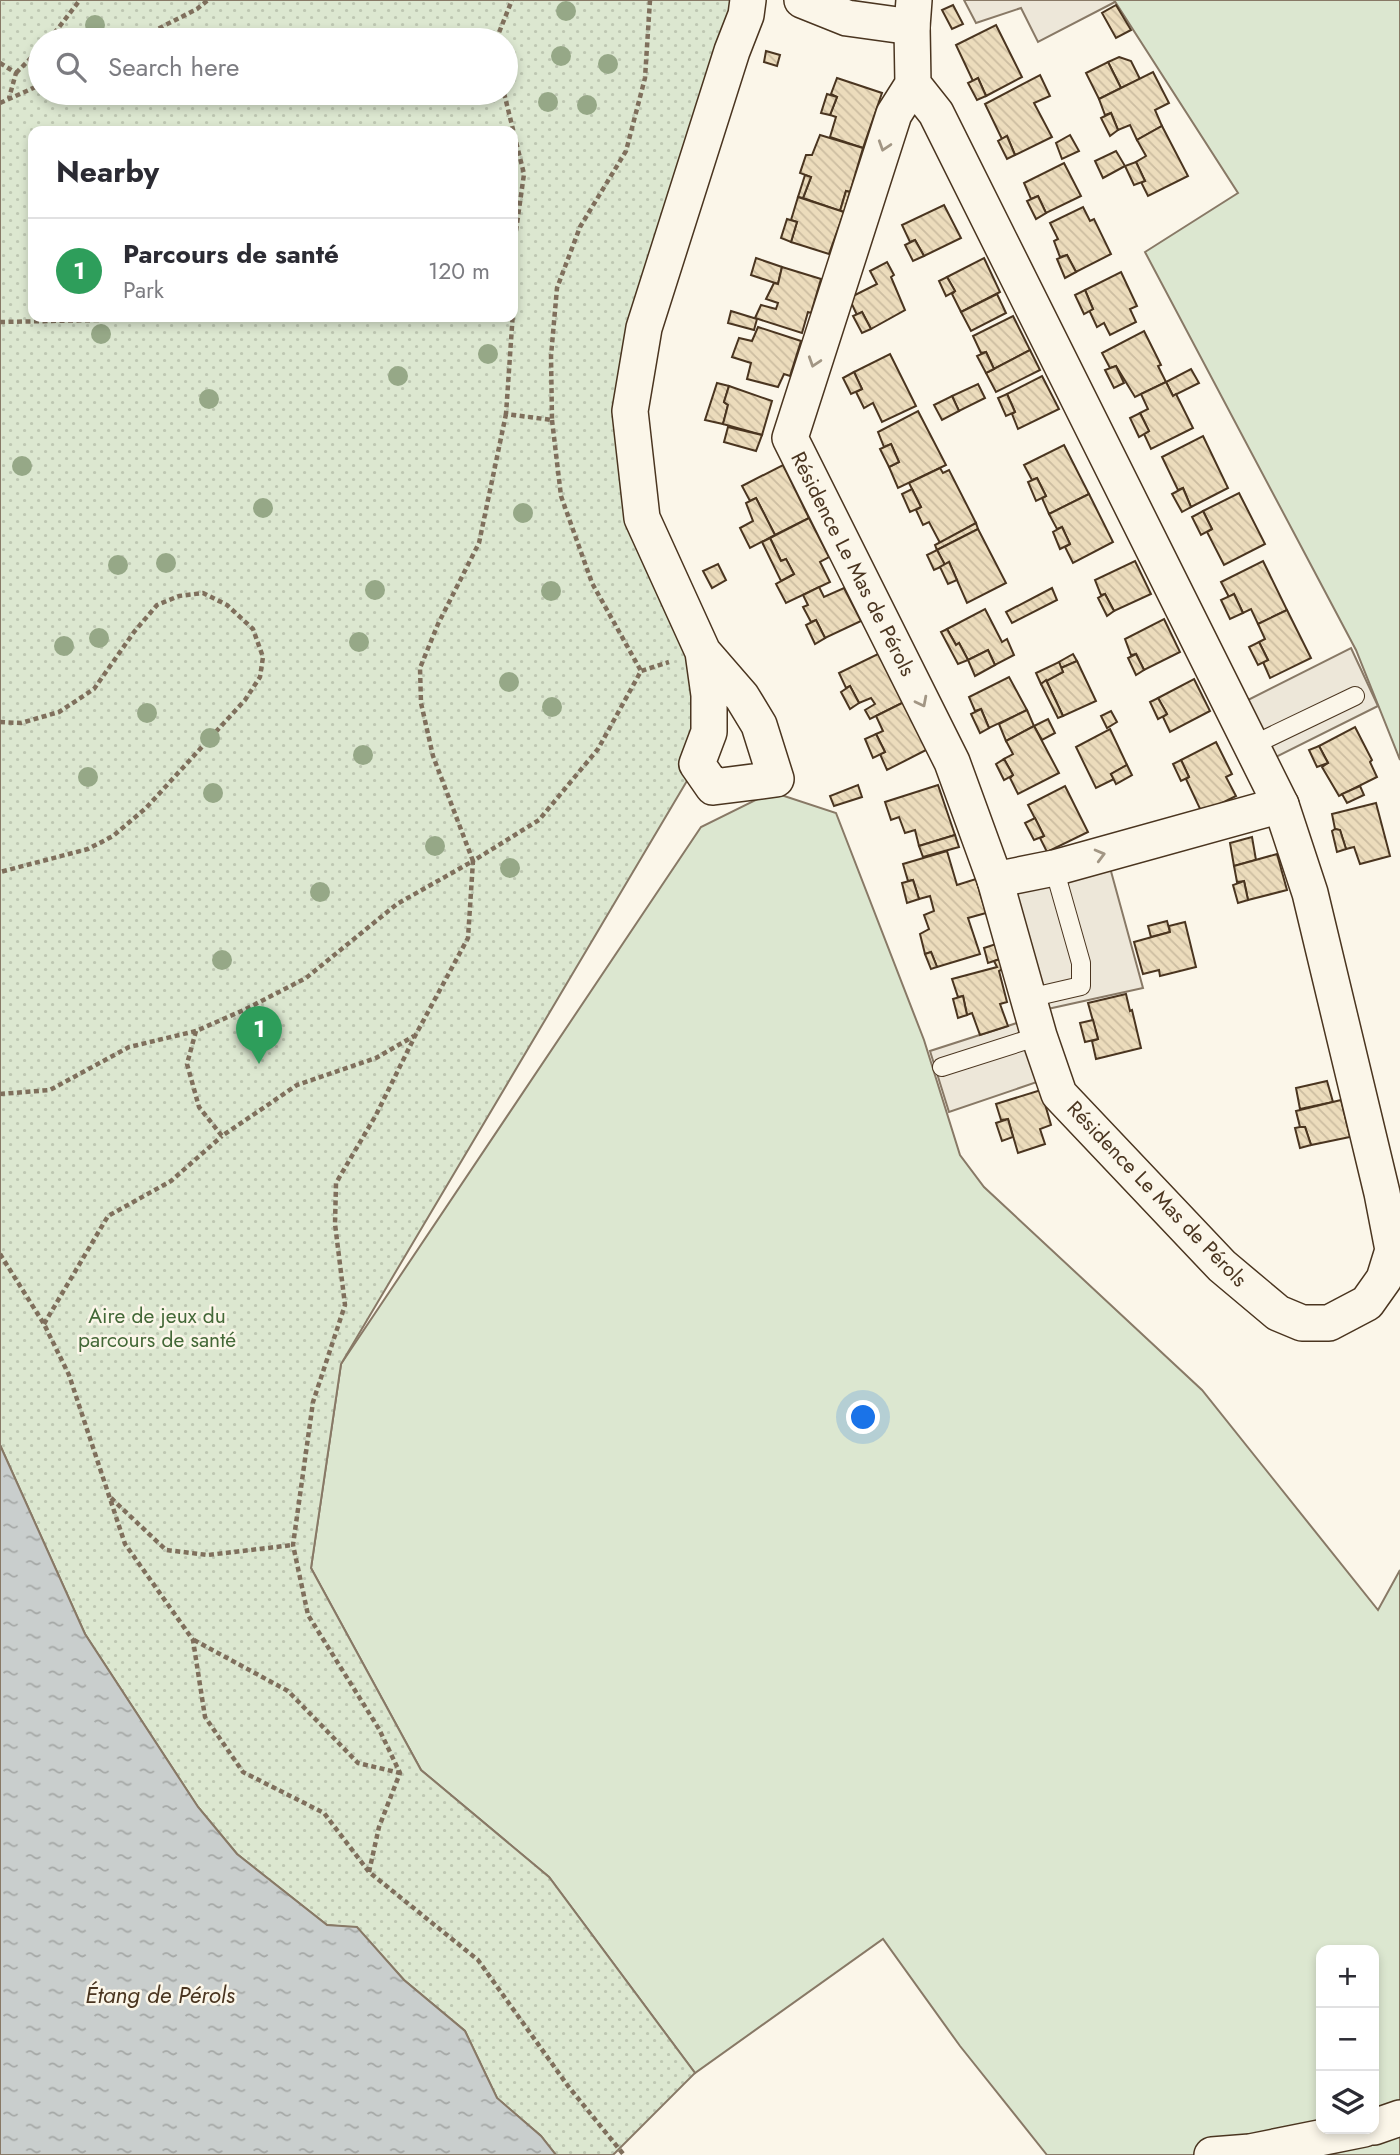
<!DOCTYPE html>
<html lang="en">
<head>
<meta charset="utf-8">
<style>
	body { margin:0; font-family:Jost,sans-serif; background:#f7f7f7; color:#2b2b33 }
	.controls { position:absolute; right:21px; bottom:21px; display:grid; overflow:hidden; border-radius:14px; box-shadow:0 4px 10px #0003 }
	.controls button { width:63px; height:63px; display:grid; place-items:center; padding:0; border:0; border-bottom:2px solid #e1e1e2; background:#fff; color:#2b2b33; font:35px sans-serif }
	.you { position:absolute; left:864px; top:1418px; width:24px; height:24px; margin:-18px; border:5px solid #fff; border-radius:50%; background:#1a73e8; box-shadow:0 0 0 10px #1a73e833 }
	.badge { display:grid; place-items:center; width:46px; height:46px; border-radius:50%; background:#db2777; color:#fff; font-size:23px; font-weight:700 }
	.pin { position:absolute; translate:-50% -58px; filter:drop-shadow(0 2px 4px #0008) }
	.pin::after { content:''; position:absolute; top:37px; width:24px; height:21px; background:inherit; clip-path:polygon(0 0,100% 0,50% 100%) }
	.list { margin:0; padding:0; list-style:none }
	h2 { display:flex; justify-content:space-between; align-items:center; height:91px; margin:0; padding:0 28px; font-size:30px }
	h2 small { font-size:23px; font-weight:400; color:#7c7c81 }
	.list li { display:grid; grid-template-columns:46px 1fr auto; gap:21px; align-items:center; box-sizing:border-box; height:105px; padding:0 28px; border-top:2px solid #e1e1e2 }
	.list b { display:block; font-size:26px; white-space:nowrap }
	.list p { margin:0; font-size:23px; white-space:nowrap; color:#7c7c81 }
	.list em { font-size:23px; font-style:normal; color:#7c7c81 }
	.icon { flex:none; width:38px; height:38px; fill:none; stroke:currentColor; stroke-width:2; stroke-linecap:round; stroke-linejoin:round }
	.map { position:relative; flex:none; width:1400px; height:2155px; overflow:hidden }
	.search { position:absolute; background:#fff; box-shadow:0 4px 10px #0003; left:28px; top:28px; width:490px; height:77px; display:flex; align-items:center; gap:18px; box-sizing:border-box; padding:0 24px; border-radius:38px; color:#7c7c81; font-size:26px }
	.panel { position:absolute; background:#fff; box-shadow:0 4px 10px #0003; left:28px; top:126px; width:490px; height:196px; border-radius:14px }
	.map>svg:first-child { display:block }
	.grass { fill:#dce7d0; stroke:#887966; stroke-width:2; fill-rule:evenodd }
	.park { fill:url(#park-dots); stroke:#887966; stroke-width:2; fill-rule:evenodd }
	.parking { fill:#ede7d9; stroke:#887966; stroke-width:2 }
	.water { fill:url(#water-ripples); stroke:#887966; stroke-width:2 }
	.building { fill:url(#building-back-hatch); stroke:#4a3520; stroke-width:2 }
	.lines { fill:none; stroke-linecap:round; stroke-linejoin:round }
	.service-casing { stroke:#4a3520; stroke-width:20 }
	.minor-casing { stroke:#4a3520; stroke-width:38 }
	.path { stroke:#7f6f5c; stroke-width:4.5; stroke-dasharray:5 3.5; stroke-linecap:butt }
	.service { stroke:#fbf6e9; stroke-width:18 }
	.minor { stroke:#fbf6e9; stroke-width:35 }
	.tree { fill:#96a887 }
	.oneway { stroke:#a29684 }
	.labels { text-anchor:middle; dominant-baseline:central; stroke-width:5; stroke-linejoin:round; paint-order:stroke }
	.street-label { font-size:21px; fill:#4a3520; stroke:#fbf6e9 }
	.park-label { font-size:21px; fill:#436837; stroke:#fbf6e9 }
	.water-label { font-size:23px; font-style:italic; fill:#4a3520; stroke:#fbf6e9 }
</style>
</head>
<body>
<div class="map">
<svg width="1400" height="2155" viewBox="0 0 1400 2155">
	<defs>
		<pattern id="park-dots" width="8" height="8" patternUnits="userSpaceOnUse" patternTransform="scale(1.75)"><rect width="8" height="8" fill="#dce7d0"/><path d="M2 2h.1M6 6h.1" fill="none" stroke="#bec7b2" stroke-width="1.8" stroke-linecap="round"/></pattern>
		<pattern id="water-ripples" width="26" height="14" patternUnits="userSpaceOnUse" patternTransform="scale(1.75)"><rect width="26" height="14" fill="#c9cecd"/><path d="M2 4q2-2 4 0t4 0M15 11q2-2 4 0t4 0" fill="none" stroke="#a5a8a6"/></pattern>
		<pattern id="building-back-hatch" width="6" height="6" patternUnits="userSpaceOnUse" patternTransform="scale(1.75)"><rect width="6" height="6" fill="#ecdcbc"/><path d="M-1 5l2 2M0 0l6 6M5-1l2 2" fill="none" stroke="#ccbda1"/></pattern>
	</defs>
	<rect width="100%" height="100%" fill="#fbf6e9"/>
	<g class="grass">
		<polygon points="1114,0 1400,0 1400,760 1356,650 1145,252 1238,193"/>
		<path d="M772,792L836,813L924,1040L960,1155L984,1187L1202,1390L1378,1610L1400,1570V2155H1047L960,2046L883,1939L695,2073L549,1877L421,1770L311,1568L341,1364L701,827ZM1321,1950H1374V2129H1321Z"/>
	</g>
	<path class="park" d="M0,0H734L644,328L642,518L703,652L697,764L341,1364L311,1568L421,1770L549,1877L695,2073L613,2155H556L541,2136L497,2098L465,2031L404,1980L357,1928L327,1925L237,1854L198,1807L85,1634L0,1445ZM40,40H506V93H40ZM33,131H513V317H33Z"/>
	<g class="parking">
		<polygon points="964,0 1114,0 1115,2 1038,42 1021,8 976,23"/>
		<polygon points="1351,648 1378,706 1274,758 1244,702"/>
		<polygon points="1109,864 1143,988 1043,1010 1012,902 1022,885"/>
		<polygon points="1020,1022 1040,1081 949,1112 930,1051"/>
	</g>
	<polygon class="water" points="0,1445 85,1634 198,1807 237,1854 327,1925 357,1927 404,1980 465,2031 497,2098 541,2136 556,2155 0,2155"/>
	<g class="building">
		<polygon points="953,5 963,24 952,29 942,10"/>
		<polygon points="1116,5 1131,30 1116,38 1102,13"/>
		<polygon points="996,25 1022,77 986,96 978,78 973,81 956,45"/>
		<polygon points="766,51 780,55 777,66 764,62"/>
		<polygon points="1119,57 1131,61 1140,79 1121,88 1108,62"/>
		<polygon points="1108,62 1121,88 1099,99 1086,73"/>
		<polygon points="1153,72 1169,103 1155,110 1162,126 1137,140 1130,125 1118,130 1111,113 1105,115 1099,99"/>
		<polygon points="1040,75 1050,96 1034,103 1052,137 1015,155 1007,136 1002,139 985,104"/>
		<polygon points="837,78 882,93 863,148 830,137 836,117 830,115 837,97 831,94"/>
		<polygon points="978,78 986,96 977,100 968,83"/>
		<polygon points="827,94 837,97 830,115 821,113"/>
		<polygon points="1111,113 1118,130 1110,136 1101,118"/>
		<polygon points="1162,126 1188,176 1148,196 1141,182 1145,181 1136,162 1146,156 1137,140"/>
		<polygon points="820,135 863,148 850,192 846,191 840,211 803,198 811,177 800,173 806,155 812,155"/>
		<polygon points="1070,135 1079,151 1062,159 1056,143"/>
		<polygon points="1007,136 1015,155 1007,159 998,141"/>
		<polygon points="1116,151 1125,166 1103,178 1095,161"/>
		<polygon points="1136,162 1145,181 1134,185 1125,166"/>
		<polygon points="1064,163 1081,196 1046,213 1038,196 1031,199 1024,183"/>
		<polygon points="805,175 811,177 803,198 798,197"/>
		<polygon points="846,191 850,192 844,212 840,211"/>
		<polygon points="1038,196 1046,213 1036,219 1027,201"/>
		<polygon points="798,197 844,212 829,254 791,242 797,222 791,220"/>
		<polygon points="944,205 961,238 924,256 915,240 910,242 902,225"/>
		<polygon points="1083,207 1090,221 1094,219 1111,254 1076,272 1067,255 1060,257 1054,241 1058,239 1050,223"/>
		<polygon points="787,219 797,222 791,242 781,238"/>
		<polygon points="915,240 924,256 913,261 905,245"/>
		<polygon points="1067,255 1076,272 1065,278 1057,259"/>
		<polygon points="756,258 782,267 778,284 751,275"/>
		<polygon points="984,258 1000,292 961,312 952,294 955,291 947,277"/>
		<polygon points="887,262 894,275 891,277 905,310 871,329 862,312 857,315 849,298 877,284 870,271"/>
		<polygon points="782,267 821,279 811,313 808,312 802,333 755,318 761,305 776,309 778,303 766,299 774,283 778,284"/>
		<polygon points="1121,272 1137,306 1130,309 1136,322 1110,335 1104,323 1097,327 1089,310 1093,309 1085,290"/>
		<polygon points="947,277 955,291 946,296 939,281"/>
		<polygon points="1085,290 1093,309 1084,314 1075,295"/>
		<polygon points="997,294 1006,313 971,331 961,312"/>
		<polygon points="731,311 757,319 754,330 728,323"/>
		<polygon points="862,312 871,329 862,333 853,316"/>
		<polygon points="1013,316 1030,350 994,369 986,352 981,353 973,336"/>
		<polygon points="758,327 801,341 790,376 784,374 778,387 747,379 751,363 732,357 739,338 752,341"/>
		<polygon points="1144,331 1161,365 1158,366 1166,382 1135,397 1116,366 1110,368 1102,353"/>
		<polygon points="1030,350 1040,370 996,392 986,373"/>
		<polygon points="986,352 994,369 986,373 977,356"/>
		<polygon points="890,354 916,406 882,422 873,403 864,408 856,392 862,389 854,372"/>
		<polygon points="1116,366 1124,383 1114,388 1105,370"/>
		<polygon points="1191,369 1199,383 1173,396 1166,382"/>
		<polygon points="854,372 862,389 851,394 843,378"/>
		<polygon points="1042,376 1059,409 1018,429 1012,414 1015,412 1007,394"/>
		<polygon points="1166,382 1173,396 1176,394 1193,428 1151,449 1144,434 1149,431 1140,413 1148,409 1141,394"/>
		<polygon points="717,383 729,386 724,402 728,405 723,424 705,420"/>
		<polygon points="978,384 985,398 959,411 952,396"/>
		<polygon points="729,386 772,401 762,435 723,424 728,405 724,402"/>
		<polygon points="1007,394 1015,412 1006,416 998,398"/>
		<polygon points="952,396 959,411 942,420 934,405"/>
		<polygon points="918,411 946,465 898,488 889,467 899,462 891,444 884,447 878,432"/>
		<polygon points="1140,413 1149,431 1139,437 1130,418"/>
		<polygon points="728,427 762,435 756,451 724,442"/>
		<polygon points="1203,436 1228,488 1191,507 1183,488 1178,490 1162,457"/>
		<polygon points="891,444 899,462 889,467 880,449"/>
		<polygon points="1064,445 1089,494 1049,514 1042,498 1046,496 1037,478 1032,480 1024,465"/>
		<polygon points="783,465 809,518 775,535 756,498 750,501 742,486"/>
		<polygon points="940,468 943,473 949,470 976,523 940,543 929,522 923,525 916,510 921,507 909,483"/>
		<polygon points="1037,478 1046,496 1036,501 1028,482"/>
		<polygon points="1183,488 1191,507 1182,512 1172,494"/>
		<polygon points="912,489 921,507 910,512 902,494"/>
		<polygon points="1239,493 1265,544 1224,565 1207,532 1212,529 1203,511"/>
		<polygon points="1089,494 1113,542 1073,563 1065,547 1070,544 1062,527 1057,529 1049,514"/>
		<polygon points="756,498 775,535 750,548 740,528 753,521 746,503"/>
		<polygon points="1203,511 1212,529 1201,535 1192,517"/>
		<polygon points="809,518 829,557 820,562 830,582 786,603 776,584 794,574 786,559 781,561 770,538"/>
		<polygon points="976,523 978,529 937,550 935,545"/>
		<polygon points="1062,527 1070,544 1060,549 1053,532"/>
		<polygon points="978,529 1006,583 967,603 949,562 945,565 937,550"/>
		<polygon points="770,538 781,561 786,559 794,574 781,581 762,542"/>
		<polygon points="937,550 945,565 934,570 927,555"/>
		<polygon points="1135,561 1151,594 1114,611 1105,594 1101,595 1095,580"/>
		<polygon points="1263,561 1287,610 1258,624 1251,609 1243,613 1234,594 1229,597 1221,582"/>
		<polygon points="949,562 957,580 948,584 940,567"/>
		<polygon points="718,564 726,580 712,588 703,571"/>
		<polygon points="819,587 824,597 844,588 861,621 825,638 816,620 811,622 803,607 808,605 803,595"/>
		<polygon points="1052,588 1057,600 1012,623 1006,612"/>
		<polygon points="1105,594 1114,611 1107,616 1098,598"/>
		<polygon points="1234,594 1243,613 1230,619 1221,600"/>
		<polygon points="985,609 1002,642 1007,639 1014,655 995,665 988,650 968,660 959,643 956,645 947,629"/>
		<polygon points="1287,610 1311,658 1270,678 1263,662 1268,660 1259,642 1265,639 1258,624"/>
		<polygon points="1164,619 1180,652 1144,670 1136,654 1131,655 1125,639"/>
		<polygon points="816,620 825,638 815,644 806,625"/>
		<polygon points="947,629 956,645 959,643 968,660 958,664 941,632"/>
		<polygon points="1259,642 1268,660 1258,665 1249,647"/>
		<polygon points="988,650 995,665 975,676 968,660"/>
		<polygon points="880,653 904,702 870,719 865,710 875,704 871,698 859,703 850,686 846,688 839,673"/>
		<polygon points="1073,654 1077,661 1061,668 1059,662"/>
		<polygon points="1136,654 1144,670 1136,675 1128,658"/>
		<polygon points="1077,661 1096,701 1063,716 1046,680 1063,672 1061,668"/>
		<polygon points="1059,662 1063,672 1041,684 1036,673"/>
		<polygon points="1009,677 1027,710 989,728 981,709 975,711 969,697"/>
		<polygon points="1194,679 1210,711 1170,732 1163,717 1167,714 1158,698"/>
		<polygon points="1046,680 1063,716 1058,718 1041,684"/>
		<polygon points="850,686 859,703 850,709 841,692"/>
		<polygon points="1158,698 1167,714 1158,719 1150,702"/>
		<polygon points="904,702 928,749 887,770 880,754 885,752 876,734 883,731 876,716"/>
		<polygon points="981,709 989,728 980,733 971,714"/>
		<polygon points="1027,710 1034,726 1006,741 999,724"/>
		<polygon points="1111,711 1117,722 1107,728 1101,716"/>
		<polygon points="1048,719 1055,733 1042,740 1034,726"/>
		<polygon points="1034,726 1059,773 1018,794 1010,778 1013,775 1004,759 1013,754 1006,741"/>
		<polygon points="1355,727 1372,760 1370,762 1377,777 1339,796 1322,767 1328,763 1319,746"/>
		<polygon points="1110,729 1127,765 1111,774 1114,779 1096,788 1076,747"/>
		<polygon points="876,734 885,752 873,758 865,739"/>
		<polygon points="1216,742 1232,774 1226,777 1236,796 1202,813 1186,779 1189,777 1181,760"/>
		<polygon points="1319,746 1328,763 1317,767 1309,750"/>
		<polygon points="1004,759 1013,775 1004,780 996,764"/>
		<polygon points="1181,760 1189,777 1181,781 1173,764"/>
		<polygon points="1127,765 1132,775 1116,784 1111,774"/>
		<polygon points="858,785 862,797 834,806 830,796"/>
		<polygon points="938,785 955,835 919,846 915,830 905,833 899,817 891,820 885,802"/>
		<polygon points="1065,786 1088,832 1047,852 1040,838 1044,836 1028,805"/>
		<polygon points="1360,786 1364,795 1347,803 1342,794"/>
		<polygon points="1376,803 1390,856 1360,864 1354,847 1346,849 1340,830 1335,829 1332,814"/>
		<polygon points="1035,818 1044,836 1034,840 1025,823"/>
		<polygon points="1335,829 1340,830 1346,849 1337,852 1332,831"/>
		<polygon points="955,835 959,847 923,857 919,846"/>
		<polygon points="1252,837 1256,860 1234,866 1230,843"/>
		<polygon points="947,851 957,885 976,879 986,913 968,918 980,954 937,967 931,952 925,954 920,934 929,929 924,915 934,911 930,896 919,899 913,880 908,881 903,864"/>
		<polygon points="1277,854 1287,890 1248,900 1244,881 1237,882 1234,866"/>
		<polygon points="913,880 919,899 907,903 902,883"/>
		<polygon points="1244,881 1248,900 1238,903 1233,885"/>
		<polygon points="1167,921 1170,932 1151,937 1148,926"/>
		<polygon points="1185,922 1196,967 1160,976 1159,970 1143,974 1134,942 1170,932 1169,926"/>
		<polygon points="996,944 1000,959 988,963 984,948"/>
		<polygon points="931,952 937,967 931,969 925,954"/>
		<polygon points="1000,959 1003,969 999,971 1007,1002 1000,1004 1008,1026 980,1035 972,1013 967,1015 963,996 958,997 952,979 997,967 994,961"/>
		<polygon points="1126,994 1130,1011 1132,1010 1141,1048 1096,1059 1092,1041 1098,1039 1088,1003"/>
		<polygon points="963,996 967,1015 958,1018 953,999"/>
		<polygon points="1093,1020 1098,1039 1085,1042 1080,1023"/>
		<polygon points="1327,1081 1333,1102 1300,1109 1296,1088"/>
		<polygon points="1041,1090 1051,1125 1040,1129 1045,1144 1018,1153 1008,1119 1001,1120 996,1104"/>
		<polygon points="1341,1100 1350,1137 1311,1145 1305,1127 1300,1127 1296,1111"/>
		<polygon points="1008,1119 1013,1137 1002,1141 996,1123"/>
		<polygon points="1300,1127 1305,1127 1311,1145 1300,1148 1295,1128"/>
	</g>
	<g class="lines">
		<defs>
			<g id="service">
				<polyline points="1253,745 1355,696"/>
				<polyline points="1029,998 1081,986 1081,963 1054,868"/>
				<polyline points="942,1067 1039,1036"/>
			</g>
			<g id="minor">
				<polyline points="802,0 847,18 912,27"/>
				<polyline points="913,84 936,113 1281,805 1054,868 995,880 952,762 790,438 894,114 913,84 912,27 914,0"/>
				<polyline points="703,652 709,695 709,732 697,764 713,787 776,779 759,725 742,697 703,652 642,518 630,411 644,328 732,51 746,15 748,0"/>
				<polyline points="995,880 1039,1036 1059,1094 1222,1266 1278,1313 1302,1323 1329,1323 1367,1303 1384,1279 1393,1250 1382,1193 1310,893 1281,805"/>
				<polyline points="1374,2127 1400,2118"/>
				<polyline points="1212,2155 1250,2152 1364,2129"/>
			</g>
		</defs>
		<use href="#service" class="service-casing"/>
		<use href="#minor" class="minor-casing"/>
		<g class="path">
			<polyline points="49,40 80,0"/>
			<polyline points="136,40 197,9 208,0"/>
			<polyline points="496,40 512,0"/>
			<polyline points="0,63 16,73 9,98"/>
			<polyline points="16,73 40,49"/>
			<polyline points="504,93 524,174 513,252"/>
			<polyline points="0,103 40,85"/>
			<polyline points="513,275 513,312 506,414 552,420 551,356 557,288 580,227 626,151 645,78 650,0"/>
			<polyline points="0,322 98,320 107,317"/>
			<polyline points="552,420 561,496 592,583 641,671"/>
			<polyline points="0,722 21,723 59,712 94,689 134,632 157,605 179,596 203,593 227,605 253,629 263,657 260,677 245,700 146,808 113,836 88,849 0,872"/>
			<polyline points="196,1031 187,1064 199,1107 222,1136 297,1085 376,1058 414,1036"/>
			<polyline points="0,1094 50,1090 129,1047 196,1031 246,1009 306,978 397,904 473,861 433,756 421,703 420,668 438,624 479,543 506,414"/>
			<polyline points="0,1254 44,1324 69,1375 125,1544 193,1640 205,1717 243,1772 324,1813 369,1872 478,1960 568,2086 624,2155"/>
			<polyline points="44,1324 108,1216 171,1181 222,1136"/>
			<polyline points="111,1498 166,1550 208,1555 293,1545"/>
			<polyline points="194,1640 288,1691 358,1763 400,1773"/>
			<polyline points="369,1872 379,1827 400,1773 379,1729 308,1615 293,1545 313,1402 345,1305 335,1224 336,1183 376,1115 415,1036 468,938 473,861 539,820 598,749 641,671 669,662"/>
		</g>
		<use href="#service" class="service"/>
		<use href="#minor" class="minor"/>
	</g>
	<g class="tree">
		<circle cx="566" cy="11" r="10"/>
		<circle cx="95" cy="25" r="10"/>
		<circle cx="561" cy="56" r="10"/>
		<circle cx="608" cy="64" r="10"/>
		<circle cx="548" cy="102" r="10"/>
		<circle cx="587" cy="105" r="10"/>
		<circle cx="101" cy="334" r="10"/>
		<circle cx="488" cy="354" r="10"/>
		<circle cx="398" cy="376" r="10"/>
		<circle cx="209" cy="399" r="10"/>
		<circle cx="22" cy="466" r="10"/>
		<circle cx="263" cy="508" r="10"/>
		<circle cx="523" cy="513" r="10"/>
		<circle cx="166" cy="563" r="10"/>
		<circle cx="118" cy="565" r="10"/>
		<circle cx="375" cy="590" r="10"/>
		<circle cx="551" cy="591" r="10"/>
		<circle cx="99" cy="638" r="10"/>
		<circle cx="359" cy="642" r="10"/>
		<circle cx="64" cy="646" r="10"/>
		<circle cx="509" cy="682" r="10"/>
		<circle cx="552" cy="707" r="10"/>
		<circle cx="147" cy="713" r="10"/>
		<circle cx="210" cy="738" r="10"/>
		<circle cx="363" cy="755" r="10"/>
		<circle cx="88" cy="777" r="10"/>
		<circle cx="213" cy="793" r="10"/>
		<circle cx="435" cy="846" r="10"/>
		<circle cx="510" cy="868" r="10"/>
		<circle cx="320" cy="892" r="10"/>
		<circle cx="222" cy="960" r="10"/>
	</g>
	<defs><path id="oneway-chevron" d="M-2-3.5L2.5 0L-2 3.5" fill="none" stroke-width="1.6" stroke-linecap="round" stroke-linejoin="round" transform="scale(1.75)"/></defs>
	<g class="oneway">
		<use href="#oneway-chevron" transform="translate(884 146) rotate(108)"/>
		<use href="#oneway-chevron" transform="translate(814 362) rotate(108)"/>
		<use href="#oneway-chevron" transform="translate(922 702) rotate(63)"/>
		<use href="#oneway-chevron" transform="translate(1100 855) rotate(-15)"/>
	</g>
	<g class="labels">
		<g class="street-label">
			<text transform="translate(853 564) rotate(63)">Résidence Le Mas de Pérols</text>
			<text transform="translate(1157 1194) rotate(46)">Résidence Le Mas de Pérols</text>
		</g>
		<g class="park-label">
			<text x="157" y="1316">Aire de jeux du<tspan x="157" dy="24">parcours de santé</tspan></text>
		</g>
		<g class="water-label">
			<text x="160" y="1995">Étang de Pérols</text>
		</g>
	</g>
</svg>
<div class="controls">
<button>+</button>
<button>−</button>
<button><svg class="icon" aria-label="layers" viewBox="0 0 24 24"><path d="M12 4l9 5-9 5-9-5zM3 14l9 5 9-5"/></svg></button>
</div>
<div class="you"></div>
<div class="pin badge" style="left:259px;top:1064px;background:#2e9e5b">1</div>
<div class="search"><svg class="icon" aria-label="search" viewBox="0 0 24 24"><circle cx="10" cy="10" r="6"/><path d="M15 15l6 6"/></svg>Search here</div>
<section class="panel">
<h2>Nearby<small></small></h2>
<ul class="list">
<li><span class="badge" style="background:#2e9e5b">1</span><div><b>Parcours de santé</b><p>Park</p></div><em>120 m</em></li>
</ul>
</section>
</div>
</body>
</html>
